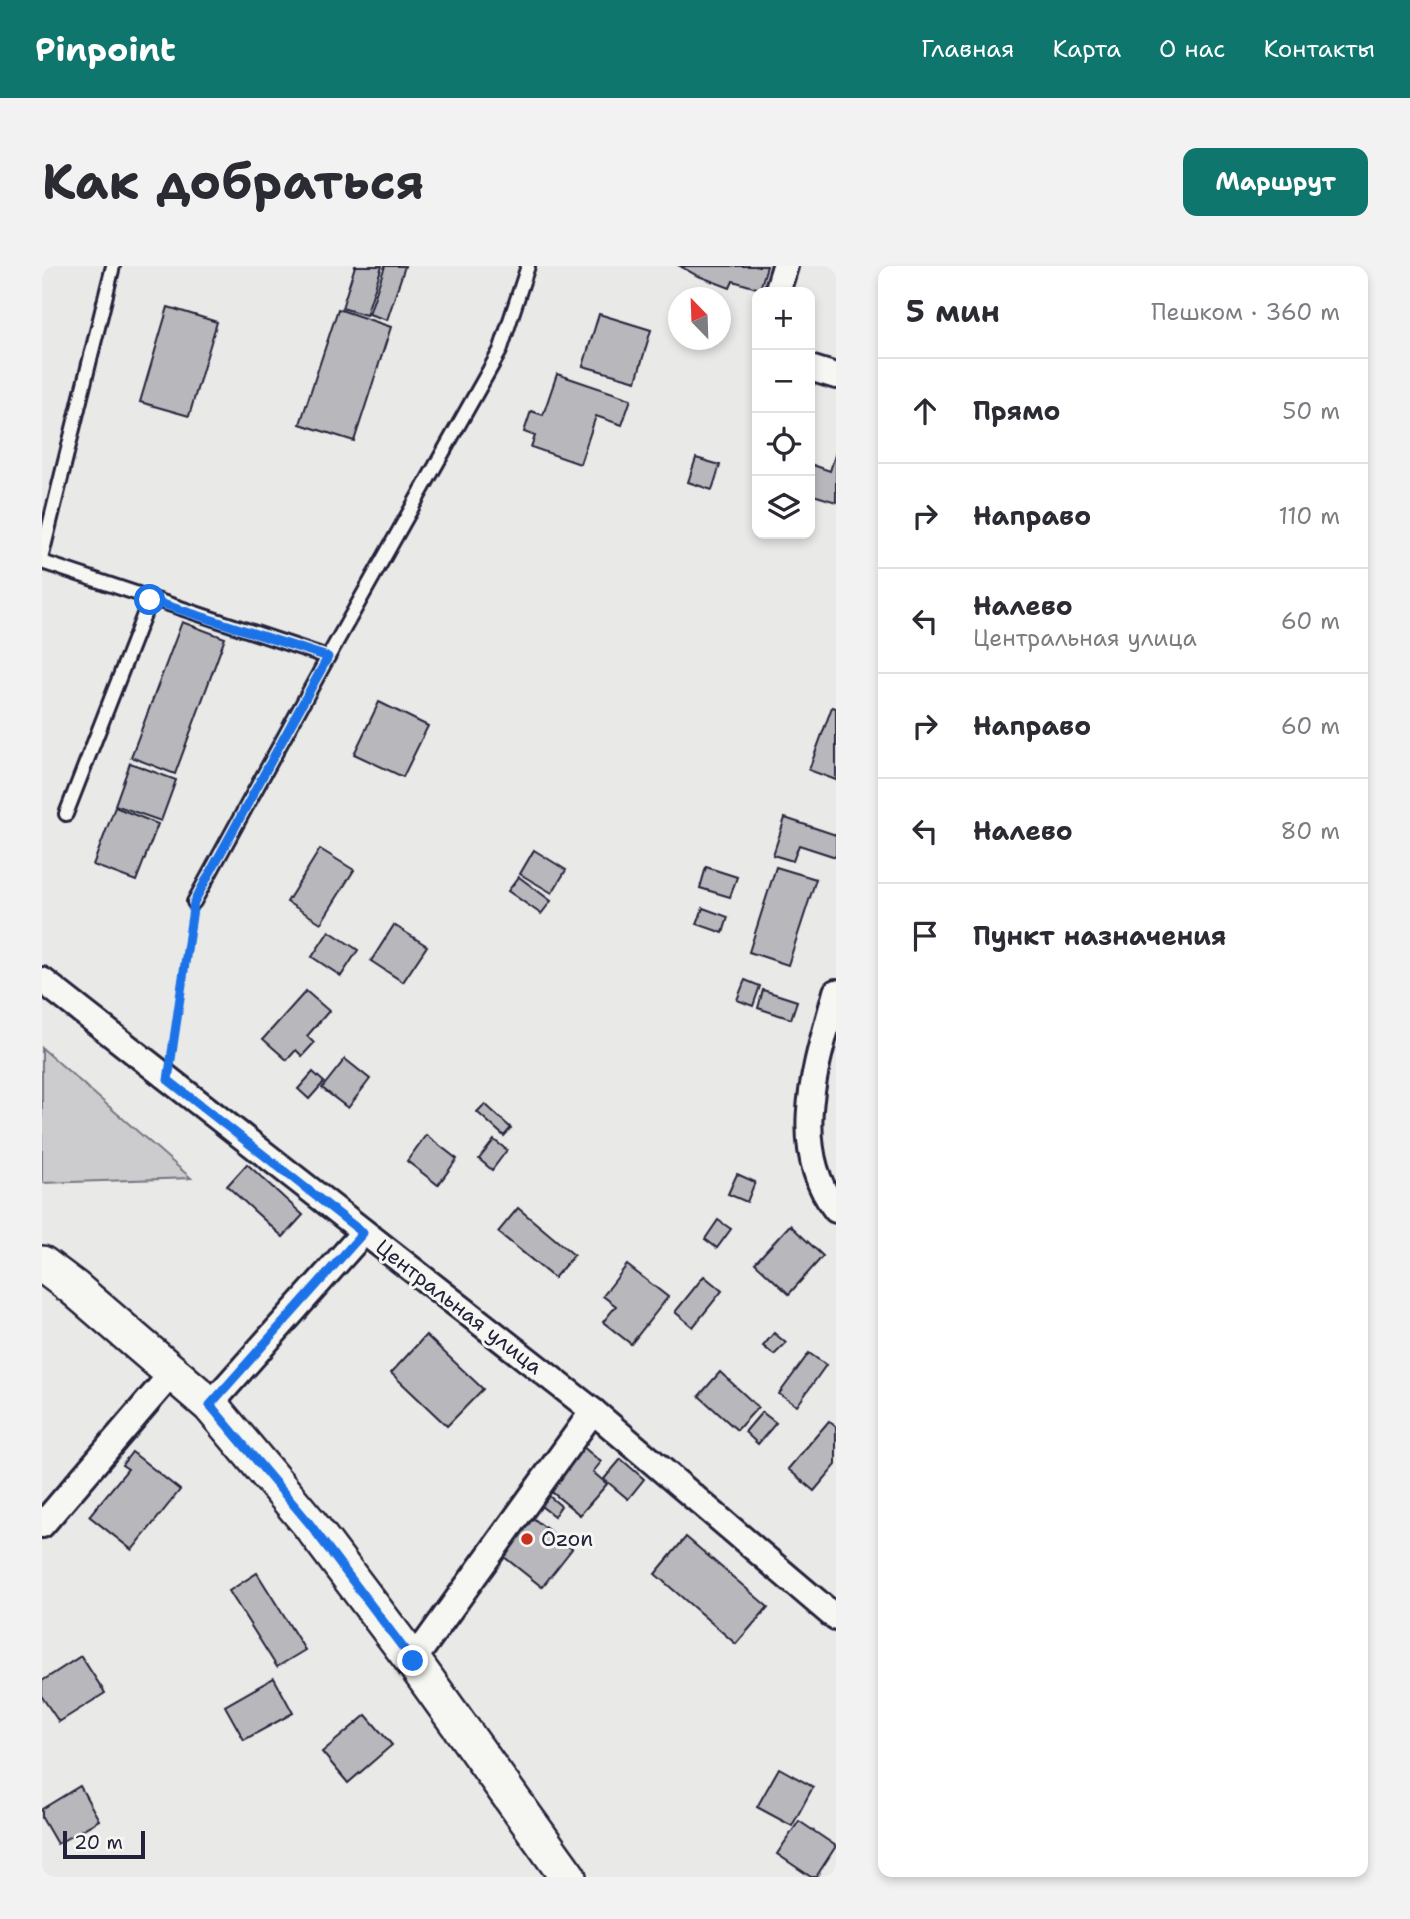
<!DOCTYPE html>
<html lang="ru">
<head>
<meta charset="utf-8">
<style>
	body { margin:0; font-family:"Shantell Sans",sans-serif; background:#f2f2f3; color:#2b2b33 }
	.controls { position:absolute; right:21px; top:21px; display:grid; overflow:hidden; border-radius:14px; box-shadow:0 4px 10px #0003 }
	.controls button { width:63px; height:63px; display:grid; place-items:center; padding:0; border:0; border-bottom:2px solid #e1e1e2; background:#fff; color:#2b2b33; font:35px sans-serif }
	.compass { position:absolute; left:626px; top:21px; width:63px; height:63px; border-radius:50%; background:#fff; box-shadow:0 4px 10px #0003; rotate:337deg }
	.scale { position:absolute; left:21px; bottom:18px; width:82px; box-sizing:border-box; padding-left:7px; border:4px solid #22223b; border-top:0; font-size:19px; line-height:24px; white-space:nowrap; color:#22223b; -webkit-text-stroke:5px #f6f6f2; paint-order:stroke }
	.stop { position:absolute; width:21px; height:21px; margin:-16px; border:5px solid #1a73e8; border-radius:50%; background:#fff }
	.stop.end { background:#1a73e8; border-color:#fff; box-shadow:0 2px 7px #0008 }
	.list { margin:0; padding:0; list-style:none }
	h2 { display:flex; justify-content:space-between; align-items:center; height:91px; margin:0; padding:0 28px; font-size:30px }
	h2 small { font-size:23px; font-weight:400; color:#7c7c81 }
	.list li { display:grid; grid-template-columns:46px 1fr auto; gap:21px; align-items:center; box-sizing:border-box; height:105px; padding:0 28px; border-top:2px solid #e1e1e2 }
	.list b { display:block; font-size:26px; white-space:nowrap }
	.list p { margin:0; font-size:23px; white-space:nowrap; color:#7c7c81 }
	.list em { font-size:23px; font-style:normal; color:#7c7c81 }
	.icon { flex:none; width:38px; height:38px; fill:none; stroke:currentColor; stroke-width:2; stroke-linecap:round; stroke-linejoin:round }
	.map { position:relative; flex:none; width:794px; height:1611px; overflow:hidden; border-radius:14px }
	header { display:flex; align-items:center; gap:42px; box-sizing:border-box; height:98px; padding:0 35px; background:#0f766e; color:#fff }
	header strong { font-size:33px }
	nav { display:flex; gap:38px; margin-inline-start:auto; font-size:24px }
	.intro { display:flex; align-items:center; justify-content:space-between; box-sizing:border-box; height:168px; padding:0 42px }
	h1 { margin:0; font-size:49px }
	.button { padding:18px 32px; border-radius:14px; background:#0f766e; color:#fff; font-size:24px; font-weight:700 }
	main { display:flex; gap:42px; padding:0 42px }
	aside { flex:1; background:#fff; border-radius:14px; box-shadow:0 4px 10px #0003 }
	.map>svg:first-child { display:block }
	.green { fill:#ccccce; stroke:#777784; stroke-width:2 }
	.building { fill:#b8b8bc; stroke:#22223b; stroke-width:2 }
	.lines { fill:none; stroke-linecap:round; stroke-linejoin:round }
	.service-casing { stroke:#22223b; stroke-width:18 }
	.minor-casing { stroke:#22223b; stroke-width:30 }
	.secondary-casing { stroke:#22223b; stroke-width:40 }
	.path { stroke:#22223b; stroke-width:4.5; stroke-dasharray:5 5; stroke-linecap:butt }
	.service { stroke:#f6f6f2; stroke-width:12 }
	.minor { stroke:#f6f6f2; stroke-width:24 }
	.secondary { stroke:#f6f6f2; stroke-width:35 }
	.route { stroke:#1a73e8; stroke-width:9 }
	.poi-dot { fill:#c8321e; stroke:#f6f6f2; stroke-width:2.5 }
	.labels { text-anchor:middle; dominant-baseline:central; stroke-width:6; stroke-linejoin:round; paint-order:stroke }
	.street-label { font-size:21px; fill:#22223b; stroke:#f6f6f2 }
	.poi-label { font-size:21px; fill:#22223b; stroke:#f6f6f2; text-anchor:start }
</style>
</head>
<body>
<header>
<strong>Pinpoint</strong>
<nav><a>Главная</a><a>Карта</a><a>О нас</a><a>Контакты</a></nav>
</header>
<div class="intro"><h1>Как добраться</h1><a class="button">Маршрут</a></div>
<main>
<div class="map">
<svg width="794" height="1611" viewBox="0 0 794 1611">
	<rect width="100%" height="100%" fill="#e9e9e7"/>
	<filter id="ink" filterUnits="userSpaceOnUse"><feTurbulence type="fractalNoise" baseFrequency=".0143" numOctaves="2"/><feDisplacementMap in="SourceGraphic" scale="14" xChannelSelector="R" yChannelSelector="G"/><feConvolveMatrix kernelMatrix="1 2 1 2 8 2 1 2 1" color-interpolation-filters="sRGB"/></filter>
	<g filter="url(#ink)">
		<polygon class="green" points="0,782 149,912 0,917"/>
		<g class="building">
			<polygon points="313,0 340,0 324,49 300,42"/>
			<polygon points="343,0 363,0 345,54 327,48"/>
			<polygon points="638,0 725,0 718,23 691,15 688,22 654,9"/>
			<polygon points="126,41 175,56 147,150 98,136"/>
			<polygon points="296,43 349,61 312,175 258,158"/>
			<polygon points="557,48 609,64 594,115 541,100"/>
			<polygon points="515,108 589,133 580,159 554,150 538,198 489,181 493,170 482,166 489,145 501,149"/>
			<polygon points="794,186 794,236 768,228 768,198 788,205"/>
			<polygon points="654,192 678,199 670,224 646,216"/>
			<polygon points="140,356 183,372 133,508 89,491"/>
			<polygon points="337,436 386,460 361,511 312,488"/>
			<polygon points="790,441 794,442 794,514 767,504"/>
			<polygon points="88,497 134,514 119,555 73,539"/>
			<polygon points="73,541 116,558 94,615 51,599"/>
			<polygon points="743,552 794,569 794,591 757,579 751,595 731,589"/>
			<polygon points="278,583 312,604 279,657 245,636"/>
			<polygon points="492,584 524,604 510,627 478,608"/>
			<polygon points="664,601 695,611 688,631 658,622"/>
			<polygon points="734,601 774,613 746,699 707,686"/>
			<polygon points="477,611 509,635 499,648 466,625"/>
			<polygon points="661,642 686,651 681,667 655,658"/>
			<polygon points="352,659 385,680 361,716 329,695"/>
			<polygon points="287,665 316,684 299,710 270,691"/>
			<polygon points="703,714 718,720 711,740 695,734"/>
			<polygon points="721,724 755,735 749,753 716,742"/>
			<polygon points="264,725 287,745 265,770 272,777 260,790 254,784 245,794 221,773"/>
			<polygon points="303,793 328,813 306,842 280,822"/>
			<polygon points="271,806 282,816 267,833 256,823"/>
			<polygon points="443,838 469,862 462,870 435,846"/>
			<polygon points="384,869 415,893 396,919 365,895"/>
			<polygon points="452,874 465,884 450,904 437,893"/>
			<polygon points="205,898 261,949 241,971 185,920"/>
			<polygon points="695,908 713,916 705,936 686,928"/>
			<polygon points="476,942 532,989 512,1012 456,966"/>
			<polygon points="676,954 689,963 675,982 663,973"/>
			<polygon points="748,959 781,990 747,1028 713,997"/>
			<polygon points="585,999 626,1031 589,1078 561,1056 574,1040 561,1030"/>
			<polygon points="662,1010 680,1025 651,1061 633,1046"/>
			<polygon points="732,1067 744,1077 732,1089 721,1080"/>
			<polygon points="384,1069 441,1123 405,1160 349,1107"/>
			<polygon points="767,1087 784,1099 755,1140 737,1128"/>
			<polygon points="678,1106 716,1141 695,1164 657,1130"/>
			<polygon points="720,1146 734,1157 716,1178 703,1166"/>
			<polygon points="787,1155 794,1161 794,1199 772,1225 746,1203"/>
			<polygon points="540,1180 559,1196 551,1206 565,1218 538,1249 505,1222"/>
			<polygon points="90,1186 138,1224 90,1284 47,1250 86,1203 80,1199"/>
			<polygon points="579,1193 602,1213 586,1233 562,1213"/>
			<polygon points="507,1230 519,1240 512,1250 499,1240"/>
			<polygon points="491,1252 530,1283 500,1321 461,1290"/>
			<polygon points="644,1271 726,1341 694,1378 613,1308"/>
			<polygon points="215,1307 263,1384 235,1401 187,1325"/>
			<polygon points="39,1390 63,1427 17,1456 0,1431 0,1415"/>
			<polygon points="232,1412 251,1447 202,1474 183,1440"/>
			<polygon points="324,1449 350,1479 306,1517 280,1486"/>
			<polygon points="737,1502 771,1521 750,1560 715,1541"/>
			<polygon points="38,1520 57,1554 15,1578 0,1552 0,1543"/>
			<polygon points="757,1555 794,1580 774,1611 769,1611 735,1588"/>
		</g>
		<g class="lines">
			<defs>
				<g id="service">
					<polyline points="0,289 71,0"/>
					<polyline points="0,296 286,391"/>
					<polyline points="24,548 108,333"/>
					<polyline points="152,636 286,391 458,85 486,0"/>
				</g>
				<g id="minor">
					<polyline points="735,26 743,0"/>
					<polyline points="768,102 794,110"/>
					<polyline points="0,714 551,1145 794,1352"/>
					<path d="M794,726C775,797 745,880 794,944"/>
					<polyline points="168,1139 321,967"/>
					<polyline points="0,1259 131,1106"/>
					<polyline points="371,1395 551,1145"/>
				</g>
				<polyline id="secondary" points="0,998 32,1022 168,1139 267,1257 371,1395 526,1611"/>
			</defs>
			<use href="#service" class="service-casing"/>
			<use href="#minor" class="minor-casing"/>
			<use href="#secondary" class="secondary-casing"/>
			<polyline class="path" points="131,784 149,654"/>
			<use href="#service" class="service"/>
			<use href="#minor" class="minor"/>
			<use href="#secondary" class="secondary"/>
		</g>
	</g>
	<g class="lines" filter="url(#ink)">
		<polyline class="route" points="108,334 286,391 152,636 126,814 321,967 168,1139 267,1257 371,1395"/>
	</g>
	<circle class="poi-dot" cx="485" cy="1273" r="7"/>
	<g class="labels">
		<g class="street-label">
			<text transform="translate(417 1041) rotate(38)">Центральная улица</text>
		</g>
		<g class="poi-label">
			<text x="499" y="1273">Ozon</text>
		</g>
	</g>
</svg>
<div class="controls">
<button>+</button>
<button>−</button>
<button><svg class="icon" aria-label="locate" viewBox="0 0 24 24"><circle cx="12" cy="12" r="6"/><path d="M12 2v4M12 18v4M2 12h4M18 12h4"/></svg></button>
<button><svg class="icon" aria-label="layers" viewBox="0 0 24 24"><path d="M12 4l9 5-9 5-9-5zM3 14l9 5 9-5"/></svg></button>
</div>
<svg class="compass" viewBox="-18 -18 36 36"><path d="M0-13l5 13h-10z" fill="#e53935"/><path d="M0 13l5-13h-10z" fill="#7c7c81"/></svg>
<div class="scale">20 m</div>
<div class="stop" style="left:108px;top:334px"></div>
<div class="stop end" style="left:371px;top:1395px"></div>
</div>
<aside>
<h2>5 мин<small>Пешком · 360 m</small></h2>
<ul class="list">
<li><svg class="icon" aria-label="ahead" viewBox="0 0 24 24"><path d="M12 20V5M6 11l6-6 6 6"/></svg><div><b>Прямо</b></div><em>50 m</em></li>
<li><svg class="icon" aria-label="right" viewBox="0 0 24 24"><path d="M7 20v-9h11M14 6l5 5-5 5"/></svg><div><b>Направо</b></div><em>110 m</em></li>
<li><svg class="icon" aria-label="left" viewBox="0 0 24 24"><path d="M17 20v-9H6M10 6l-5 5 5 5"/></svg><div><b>Налево</b><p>Центральная улица</p></div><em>60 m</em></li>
<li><svg class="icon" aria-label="right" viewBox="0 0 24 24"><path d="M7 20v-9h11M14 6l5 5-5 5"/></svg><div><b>Направо</b></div><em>60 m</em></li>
<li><svg class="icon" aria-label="left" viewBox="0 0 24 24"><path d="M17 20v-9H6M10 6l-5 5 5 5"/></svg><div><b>Налево</b></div><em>80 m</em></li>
<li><svg class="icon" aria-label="arrive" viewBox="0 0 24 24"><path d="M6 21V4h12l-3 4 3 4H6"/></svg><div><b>Пункт назначения</b></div></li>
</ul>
</aside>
</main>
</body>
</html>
